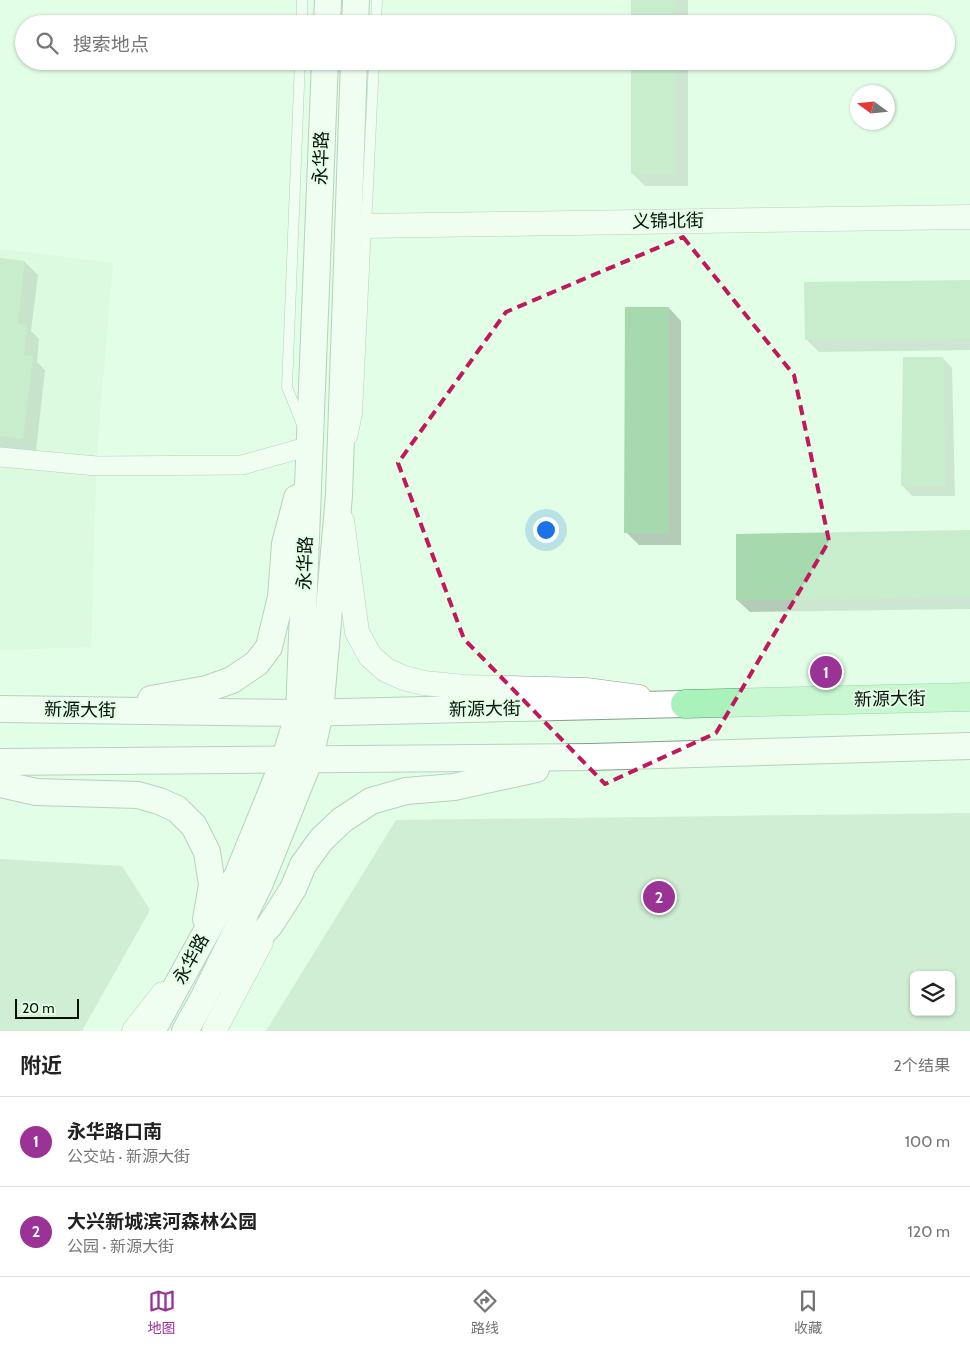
<!DOCTYPE html>
<html lang="zh">
<head>
<meta charset="utf-8">
<style>
	body { margin:0; font-family:Cabin,"Noto Sans SC",sans-serif; background:#f2f2f2; color:#222 }
	.controls { position:absolute; right:15px; bottom:15px; display:grid; overflow:hidden; border-radius:8px; box-shadow:0 1px 4px #0004 }
	.controls button { width:45px; height:45px; display:grid; place-items:center; padding:0; border:0; border-bottom:1px solid #e0e0e0; background:#fff; color:#222; font:25px sans-serif }
	.compass { position:absolute; left:850px; top:85px; width:45px; height:45px; border-radius:50%; background:#fff; box-shadow:0 1px 4px #0004; rotate:285deg }
	.scale { position:absolute; left:15px; bottom:12px; width:64px; box-sizing:border-box; padding-left:5px; border:2px solid #071008; border-top:0; font-size:14px; line-height:18px; white-space:nowrap; color:#071008; -webkit-text-stroke:4px #e2fee6; paint-order:stroke }
	.you { position:absolute; left:545px; top:529px; width:18px; height:18px; margin:-12px; border:4px solid #fff; border-radius:50%; background:#1a73e8; box-shadow:0 0 0 8px #1a73e833 }
	.badge { display:grid; place-items:center; width:32px; height:32px; border-radius:50%; background:#9b3396; color:#fff; font-size:16px; font-weight:700 }
	.pin { position:absolute; translate:-50% -50%; border:2px solid #fff; box-shadow:0 1px 5px #0006 }
	.list { margin:0; padding:0; list-style:none }
	h2 { display:flex; justify-content:space-between; align-items:center; height:65px; margin:0; padding:0 20px; font-size:21px }
	h2 small { font-size:16px; font-weight:400; color:#767676 }
	.list li { display:grid; grid-template-columns:32px 1fr auto; gap:15px; align-items:center; box-sizing:border-box; height:90px; padding:0 20px; border-top:1px solid #e0e0e0 }
	.list b { display:block; font-size:19px; white-space:nowrap }
	.list p { margin:0; font-size:16px; white-space:nowrap; color:#767676 }
	.list em { font-size:16px; font-style:normal; color:#767676 }
	.icon { flex:none; width:28px; height:28px; fill:none; stroke:currentColor; stroke-width:2; stroke-linecap:round; stroke-linejoin:round }
	.map { position:relative; flex:none; width:970px; height:1031px; overflow:hidden }
	.search { position:absolute; background:#fff; box-shadow:0 1px 4px #0004; left:15px; right:15px; top:15px; height:55px; display:flex; align-items:center; gap:12px; box-sizing:border-box; padding:0 18px; border-radius:28px; color:#767676; font-size:19px }
	.sheet { height:245px; background:#fff }
	nav { display:flex; justify-content:space-around; align-items:center; box-sizing:border-box; height:70px; border-top:1px solid #e0e0e0; background:#fff; font-size:14px; color:#767676 }
	nav a { display:grid; justify-items:center; gap:2px }
	nav .on { color:#9b3396 }
	.map>svg:first-child { display:block }
	.built { fill:#d3f6d8 }
	.green { fill:#badbbf; fill-rule:evenodd }
	.shadow { fill:#0003 }
	.building { fill:#a7d9af }
	.lines { fill:none; stroke-linecap:round; stroke-linejoin:round }
	.service-casing { stroke:#849f89; stroke-width:11 }
	.minor-casing { stroke:#849f89; stroke-width:20 }
	.tertiary-casing { stroke:#849f89; stroke-width:25 }
	.secondary-casing { stroke:#849f89; stroke-width:28 }
	.primary-casing { stroke:#4b9e5e; stroke-width:29 }
	.service { stroke:#fff; stroke-width:10 }
	.minor { stroke:#fff; stroke-width:19 }
	.tertiary { stroke:#fff; stroke-width:24 }
	.secondary { stroke:#fff; stroke-width:26 }
	.primary { stroke:#a9f2bb; stroke-width:28 }
	.marked { fill:none; stroke:#c2185b; stroke-width:4; stroke-dasharray:10 6; stroke-linejoin:round }
	.labels { text-anchor:middle; dominant-baseline:central; stroke-width:4; stroke-linejoin:round; paint-order:stroke }
	.street-label { font-size:18px; fill:#071008; stroke:#e2fee6 }
</style>
</head>
<body>
<div class="map">
<svg width="970" height="1031" viewBox="0 0 970 1031">
	<rect width="100%" height="100%" fill="#e2fee6"/>
	<polygon class="built" points="0,249 113,263 97,449 91,647 0,650"/>
	<g class="green">
		<path d="M970,813V1031H266L396,820ZM914,975H951V1012H914Z"/>
		<polygon points="0,859 122,866 150,910 82,1031 0,1031"/>
	</g>
	<g class="shadow">
		<polygon points="633,0 688,0 688,24 632,24"/>
		<polygon points="632,61 688,61 688,186 645,186 632,173"/>
		<polygon points="0,259 25,262 38,275 31,331 39,339 37,362 45,370 36,451 0,447"/>
		<polygon points="970,282 970,350 819,352 806,339"/>
		<polygon points="669,308 681,321 681,545 639,545 626,532"/>
		<polygon points="943,358 952,368 955,496 912,496 903,486"/>
		<polygon points="970,531 970,609 750,612 737,600"/>
	</g>
	<g class="building">
		<rect x="631" y="0" width="45" height="24"/>
		<rect x="631" y="61" width="45" height="113"/>
		<polygon points="0,258 25,261 18,324 27,325 24,355 33,356 23,439 0,436"/>
		<polygon points="970,280 970,338 805,340 804,282"/>
		<polygon points="625,307 669,307 669,533 624,533"/>
		<polygon points="903,357 943,357 946,486 901,486"/>
		<polygon points="970,530 970,597 736,600 736,534"/>
	</g>
	<g class="lines">
		<defs>
			<g id="service">
				<polyline points="302,24 302,0"/>
				<polyline points="376,24 377,0"/>
				<polyline points="300,61 287,387 303,427"/>
				<polyline points="352,438 357,414 374,61"/>
			</g>
			<polyline id="minor" points="0,457 97,466 242,465 310,446"/>
			<g id="tertiary">
				<polyline points="366,226 970,217"/>
				<polyline points="342,521 357,632 370,656 386,670 404,678 424,683 464,687 586,690 639,697"/>
				<polyline points="134,1031 163,994"/>
				<polyline points="214,1031 261,942"/>
			</g>
			<g id="secondary">
				<polyline points="327,24 328,0"/>
				<polyline points="355,24 356,0"/>
				<polyline points="151,699 207,689 232,680 257,663 269,647 281,597 285,544 297,498"/>
				<polyline points="0,709 299,713 685,704"/>
				<polyline points="0,762 591,757 970,746"/>
				<polyline points="0,784 36,792 138,795 159,801 177,809 194,826 207,852 212,885 206,919"/>
				<polyline points="221,978 270,925 293,889 303,865 321,840 342,820 371,801 406,791 454,787 536,769"/>
				<polyline points="152,1031 238,874 284,761 299,713 325,61"/>
				<polyline points="185,1031 204,997 260,883 309,761 320,713 339,495 354,61"/>
			</g>
			<polyline id="primary" points="685,704 970,697"/>
		</defs>
		<use href="#service" class="service-casing"/>
		<use href="#minor" class="minor-casing"/>
		<use href="#tertiary" class="tertiary-casing"/>
		<use href="#secondary" class="secondary-casing"/>
		<use href="#primary" class="primary-casing"/>
		<use href="#service" class="service"/>
		<use href="#minor" class="minor"/>
		<use href="#tertiary" class="tertiary"/>
		<use href="#secondary" class="secondary"/>
		<use href="#primary" class="primary"/>
	</g>
	<path d="M0 0H970V1031H0ZM683,237L794,375L829,541L716,733L605,784L464,639L398,463L506,312Z" fill="#e2fee6" fill-opacity=".55" fill-rule="evenodd"/>
	<path class="marked" d="M683,237L794,375L829,541L716,733L605,784L464,639L398,463L506,312Z"/>
	<g class="labels">
		<g class="street-label">
			<text transform="translate(321 158) rotate(-88)">永华路</text>
			<text transform="translate(668 221) rotate(-1)">义锦北街</text>
			<text transform="translate(305 563) rotate(-88)">永华路</text>
			<text transform="translate(890 699) rotate(-1)">新源大街</text>
			<text transform="translate(485 709) rotate(-1)">新源大街</text>
			<text transform="translate(80 710) rotate(1)">新源大街</text>
			<text transform="translate(191 959) rotate(-61)">永华路</text>
		</g>
	</g>
</svg>
<div class="controls">
<button><svg class="icon" aria-label="layers" viewBox="0 0 24 24"><path d="M12 4l9 5-9 5-9-5zM3 14l9 5 9-5"/></svg></button>
</div>
<svg class="compass" viewBox="-18 -18 36 36"><path d="M0-13l5 13h-10z" fill="#e53935"/><path d="M0 13l5-13h-10z" fill="#767676"/></svg>
<div class="scale">20 m</div>
<div class="you"></div>
<div class="pin badge" style="left:826px;top:672px">1</div>
<div class="pin badge" style="left:659px;top:897px">2</div>
<div class="search"><svg class="icon" aria-label="search" viewBox="0 0 24 24"><circle cx="10" cy="10" r="6"/><path d="M15 15l6 6"/></svg>搜索地点</div>
</div>
<section class="sheet">
<h2>附近<small>2个结果</small></h2>
<ul class="list">
<li><span class="badge">1</span><div><b>永华路口南</b><p>公交站 · 新源大街</p></div><em>100 m</em></li>
<li><span class="badge">2</span><div><b>大兴新城滨河森林公园</b><p>公园 · 新源大街</p></div><em>120 m</em></li>
</ul>
</section>
<nav>
<a class="on"><svg class="icon" aria-label="map" viewBox="0 0 24 24"><path d="M3 6l6-2 6 2 6-2v14l-6 2-6-2-6 2zM9 4v14M15 6v14"/></svg>地图</a>
<a><svg class="icon" aria-label="directions" viewBox="0 0 24 24"><path d="M12 3l9 9-9 9-9-9zM9 14v-3h6M13 9l2 2-2 2"/></svg>路线</a>
<a><svg class="icon" aria-label="saved" viewBox="0 0 24 24"><path d="M7 4h10v16l-5-4-5 4z"/></svg>收藏</a>
</nav>
</body>
</html>
